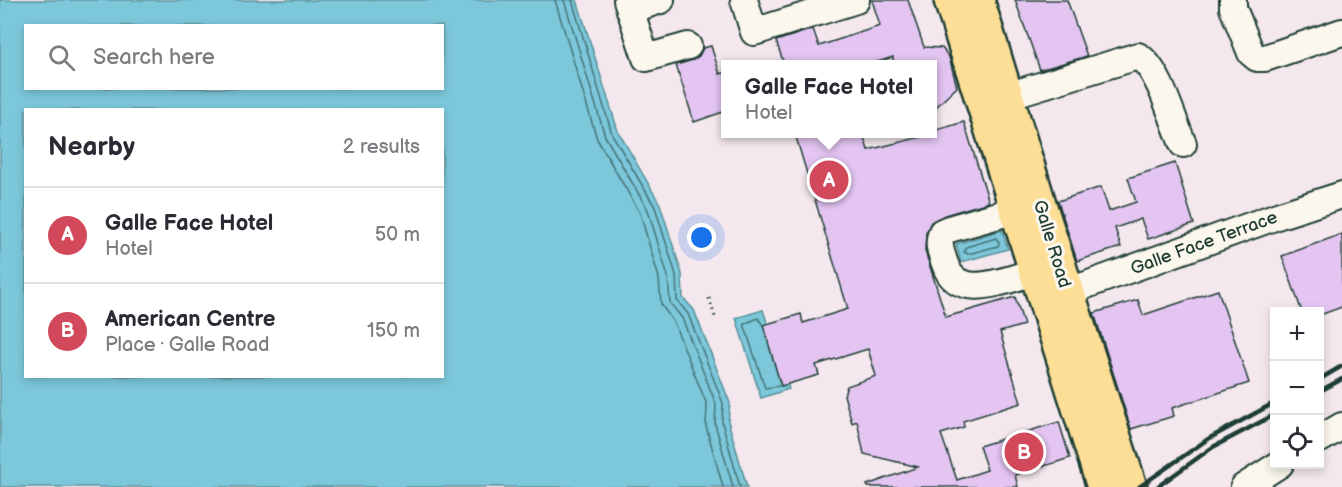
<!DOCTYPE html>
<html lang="en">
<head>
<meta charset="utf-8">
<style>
	body { margin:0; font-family:"Balsamiq Sans",sans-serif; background:#f7f7f7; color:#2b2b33 }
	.controls { position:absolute; right:18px; bottom:18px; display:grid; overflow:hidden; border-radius:0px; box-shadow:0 3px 9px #0003 }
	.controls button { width:54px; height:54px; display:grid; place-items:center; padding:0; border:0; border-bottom:2px solid #e1e1e2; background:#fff; color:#2b2b33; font:30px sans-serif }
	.you { position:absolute; left:702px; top:238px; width:21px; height:21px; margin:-15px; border:4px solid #fff; border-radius:50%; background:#1a73e8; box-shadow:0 0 0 9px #1a73e833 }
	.badge { display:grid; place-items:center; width:39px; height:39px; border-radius:50%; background:#d1495b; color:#fff; font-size:20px; font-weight:700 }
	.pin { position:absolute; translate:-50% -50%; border:3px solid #fff; box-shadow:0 2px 6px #0006 }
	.popup { position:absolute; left:721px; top:60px; width:216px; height:78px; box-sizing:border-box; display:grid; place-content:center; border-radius:0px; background:#fff; filter:drop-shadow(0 2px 4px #0005); font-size:20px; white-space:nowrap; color:#7c7c81 }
	.popup b { font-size:22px; color:#2b2b33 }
	.popup::after { content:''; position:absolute; left:50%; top:100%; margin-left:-12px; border:12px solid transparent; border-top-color:#fff }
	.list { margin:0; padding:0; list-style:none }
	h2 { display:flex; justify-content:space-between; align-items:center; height:78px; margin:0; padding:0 24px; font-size:26px }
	h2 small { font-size:20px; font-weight:400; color:#7c7c81 }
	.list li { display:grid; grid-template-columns:39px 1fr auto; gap:18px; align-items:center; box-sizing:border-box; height:96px; padding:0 24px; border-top:2px solid #e1e1e2 }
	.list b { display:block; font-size:22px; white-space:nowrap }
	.list p { margin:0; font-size:20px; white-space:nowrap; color:#7c7c81 }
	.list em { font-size:20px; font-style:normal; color:#7c7c81 }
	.icon { flex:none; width:33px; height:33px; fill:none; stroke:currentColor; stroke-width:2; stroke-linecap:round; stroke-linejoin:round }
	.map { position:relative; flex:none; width:1342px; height:487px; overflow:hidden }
	.search { position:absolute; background:#fff; box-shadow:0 3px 9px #0003; left:24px; top:24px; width:420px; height:66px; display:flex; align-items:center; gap:15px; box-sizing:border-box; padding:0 21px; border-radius:0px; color:#7c7c81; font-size:22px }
	.panel { position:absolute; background:#fff; box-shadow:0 3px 9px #0003; left:24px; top:108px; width:420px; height:270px; border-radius:0px }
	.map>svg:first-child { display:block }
	.water { fill:#7bc7da; stroke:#569098; stroke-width:1.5; fill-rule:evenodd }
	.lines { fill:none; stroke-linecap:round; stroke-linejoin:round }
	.shore { stroke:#447476; stroke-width:1.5 }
	.building { fill:#e4c5f2; stroke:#1f3d34; stroke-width:1.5 }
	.minor-casing { stroke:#1f3d34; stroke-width:30 }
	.highway-casing { stroke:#1f3d34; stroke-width:38 }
	.path { stroke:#1f3d34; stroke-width:3; stroke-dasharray:1.5 4.5; stroke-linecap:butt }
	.minor { stroke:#fbf7ec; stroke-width:26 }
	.highway { stroke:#fcde96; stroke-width:33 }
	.rail { stroke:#1f3d34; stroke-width:4.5 }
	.labels { text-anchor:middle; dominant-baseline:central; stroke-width:6; stroke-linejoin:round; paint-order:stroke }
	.street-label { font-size:18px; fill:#1f3d34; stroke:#fbf7ec }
</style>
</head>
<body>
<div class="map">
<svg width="1342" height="487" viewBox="0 0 1342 487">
	<rect width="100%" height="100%" fill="#f4e8ee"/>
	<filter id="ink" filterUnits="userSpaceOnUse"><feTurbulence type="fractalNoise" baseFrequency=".0167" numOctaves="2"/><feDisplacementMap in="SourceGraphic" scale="12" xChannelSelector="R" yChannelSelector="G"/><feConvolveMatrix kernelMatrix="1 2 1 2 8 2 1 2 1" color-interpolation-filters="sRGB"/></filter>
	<g filter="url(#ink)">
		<g class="water">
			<path d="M0,0H577L618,131L660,204L682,274L683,298L694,310L730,403L728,421L747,487H0ZM26,26H442V88H26ZM26,110H442V376H26Z"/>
			<polygon points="1002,230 1008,249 961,262 956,244"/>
			<polygon points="763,310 789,389 761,398 736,318"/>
		</g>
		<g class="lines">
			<g class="shore">
				<polyline points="555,0 597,139 640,213 659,278 661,304 674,323 707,405 706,426 723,487"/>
				<polyline points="564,0 605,136 648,210 668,277 670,303 682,318 716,404 715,424 733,487"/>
				<polyline points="572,0 612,134 655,207 676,275 677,300 688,314 723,403 722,422 740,487"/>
				<polygon points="996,238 999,242 998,246 968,254 964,252 966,247"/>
				<polyline points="762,324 758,318 744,324 765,388 779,386"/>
			</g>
		</g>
		<g class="building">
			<polygon points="872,0 908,0 924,47 942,48 949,57 957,87 933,110 933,64 893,64 893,57 871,64 784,64 776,41 813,29 819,46 880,26"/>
			<polygon points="1015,0 1067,0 1087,56 1040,70"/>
			<polygon points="711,46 720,74 726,72 726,111 694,122 676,65 693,60 699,56 703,48"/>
			<polygon points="964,122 989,202 945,215 931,222 926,233 925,251 946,317 1015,297 1024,325 1000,332 1021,403 963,421 964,427 941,434 957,480 987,470 979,446 1059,422 1070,458 1015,475 1018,487 868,487 867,485 918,467 864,454 857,421 852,423 844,395 847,386 876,376 868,349 816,365 819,375 781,386 763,325 801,314 803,323 848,309 795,134 863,134 868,150 933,134 933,131"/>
			<polygon points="1175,163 1194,224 1148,239 1141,219 1115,228 1121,247 1077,261 1058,201 1101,187 1109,211 1136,202 1128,178"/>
			<polygon points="1342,234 1342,307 1320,315 1320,312 1302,312 1282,256"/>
			<polygon points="1218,290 1249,383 1172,408 1174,416 1131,429 1094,313 1138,300 1143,315"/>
		</g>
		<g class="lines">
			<defs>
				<g id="minor">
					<polyline points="627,0 646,58 688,46"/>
					<polyline points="744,0 754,32 856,0"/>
					<polyline points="1233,0 1233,8 1251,53 1257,58 1265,58 1342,32"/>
					<polyline points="630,10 661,0"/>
					<path d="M1007,96L1138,56C1159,68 1173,121 1183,144"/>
					<path d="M1016,210L949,229L942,232C937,244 941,252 945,264C958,303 1006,279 1035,272"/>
					<polyline points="1067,292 1280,215 1342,195"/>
					<polyline points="1320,439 1342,426"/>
					<polyline points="1244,487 1280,464"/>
				</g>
				<g id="highway">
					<polyline points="951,0 1104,487"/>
					<polyline points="977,0 1040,207 1130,487"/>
				</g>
			</defs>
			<use href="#minor" class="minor-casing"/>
			<use href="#highway" class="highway-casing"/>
			<polyline class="path" points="709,298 716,320"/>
			<use href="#minor" class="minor"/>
			<use href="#highway" class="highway"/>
			<g class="rail">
				<polyline points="1320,379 1342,366"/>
				<polyline points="1320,391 1342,379"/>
				<polyline points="1139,487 1208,439 1274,403"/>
				<polyline points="1157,487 1213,447 1274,415"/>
			</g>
		</g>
	</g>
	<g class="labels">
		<g class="street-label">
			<text transform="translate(1204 243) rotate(-20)">Galle Face Terrace</text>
			<text transform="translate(1052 244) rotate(73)">Galle Road</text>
		</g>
	</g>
</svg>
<div class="controls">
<button>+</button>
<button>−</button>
<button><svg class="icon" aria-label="locate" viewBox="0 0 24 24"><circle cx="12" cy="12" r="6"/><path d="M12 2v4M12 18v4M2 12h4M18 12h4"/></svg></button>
</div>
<div class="you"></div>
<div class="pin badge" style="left:829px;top:180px">A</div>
<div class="popup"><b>Galle Face Hotel</b>Hotel</div>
<div class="pin badge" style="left:1024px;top:452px">B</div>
<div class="search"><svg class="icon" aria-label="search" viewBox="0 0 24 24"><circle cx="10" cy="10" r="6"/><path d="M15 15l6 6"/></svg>Search here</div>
<section class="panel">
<h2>Nearby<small>2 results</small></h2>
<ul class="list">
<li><span class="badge">A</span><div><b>Galle Face Hotel</b><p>Hotel</p></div><em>50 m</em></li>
<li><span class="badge">B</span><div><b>American Centre</b><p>Place · Galle Road</p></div><em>150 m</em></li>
</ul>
</section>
</div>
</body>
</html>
